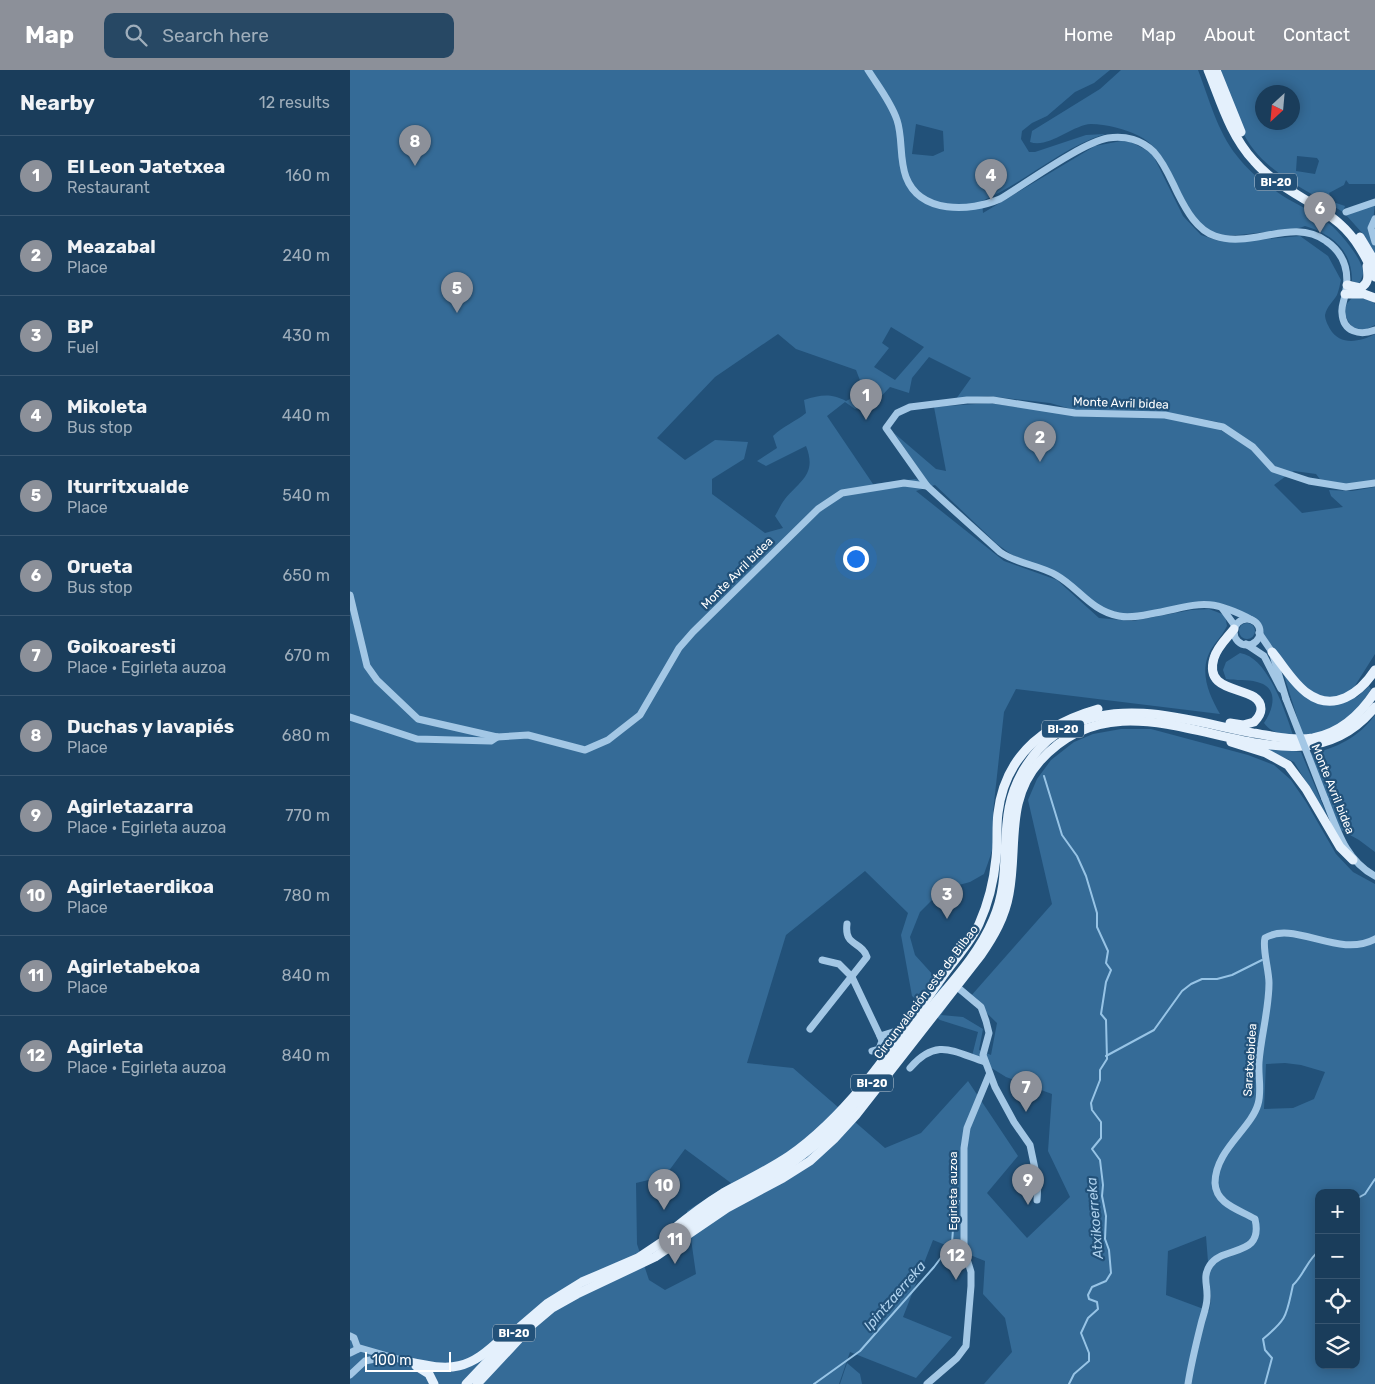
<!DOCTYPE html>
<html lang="en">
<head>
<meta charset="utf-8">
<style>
	body { margin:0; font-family:Rubik,sans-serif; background:#274864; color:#f1f3f6 }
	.controls { position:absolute; right:15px; bottom:15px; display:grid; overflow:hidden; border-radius:10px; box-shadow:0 2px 12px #0003 }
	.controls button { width:45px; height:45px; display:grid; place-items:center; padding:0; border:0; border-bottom:1px solid #385671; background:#1a3d5b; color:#f1f3f6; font:25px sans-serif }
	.compass { position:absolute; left:905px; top:15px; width:45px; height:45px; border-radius:50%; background:#1a3d5b; box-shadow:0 2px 12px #0003; rotate:206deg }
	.scale { position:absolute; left:15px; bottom:12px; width:86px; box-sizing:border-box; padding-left:5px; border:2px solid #fff; border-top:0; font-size:14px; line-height:18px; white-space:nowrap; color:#fff; -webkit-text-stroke:4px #225179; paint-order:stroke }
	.you { position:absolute; left:505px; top:488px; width:18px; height:18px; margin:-12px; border:4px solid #fff; border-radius:50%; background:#1a73e8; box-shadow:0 0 0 8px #1a73e833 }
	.badge { display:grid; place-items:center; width:32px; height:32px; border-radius:50%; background:#8c9099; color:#fff; font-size:16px; font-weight:700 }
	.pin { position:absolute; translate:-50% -41px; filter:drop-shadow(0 1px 2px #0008) }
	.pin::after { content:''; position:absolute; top:26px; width:18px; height:15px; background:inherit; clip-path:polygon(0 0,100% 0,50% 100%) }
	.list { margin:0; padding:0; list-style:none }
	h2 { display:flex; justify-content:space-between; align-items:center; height:65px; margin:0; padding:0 20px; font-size:21px }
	h2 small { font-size:16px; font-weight:400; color:#9faebb }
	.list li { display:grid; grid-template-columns:32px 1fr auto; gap:15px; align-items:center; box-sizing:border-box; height:80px; padding:0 20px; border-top:1px solid #385671 }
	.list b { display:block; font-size:19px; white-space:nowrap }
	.list p { margin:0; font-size:16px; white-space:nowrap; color:#9faebb }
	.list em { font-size:16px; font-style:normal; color:#9faebb }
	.icon { flex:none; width:28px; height:28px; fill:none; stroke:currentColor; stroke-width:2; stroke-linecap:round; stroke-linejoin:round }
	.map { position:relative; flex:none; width:1025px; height:1314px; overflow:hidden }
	header { display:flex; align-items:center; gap:30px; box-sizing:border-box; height:70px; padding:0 25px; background:#8c9099; color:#fff }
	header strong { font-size:24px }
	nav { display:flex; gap:28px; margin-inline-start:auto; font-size:18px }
	.search { width:350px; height:45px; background:#274864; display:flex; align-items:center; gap:12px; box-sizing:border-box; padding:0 18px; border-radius:10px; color:#9faebb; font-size:19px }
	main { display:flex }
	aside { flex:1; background:#1a3d5b }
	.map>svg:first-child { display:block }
	.green { fill:#356b97; fill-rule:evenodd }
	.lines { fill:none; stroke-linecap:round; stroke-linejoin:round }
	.stream { stroke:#97c4e6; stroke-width:2 }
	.minor { stroke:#a3c7e5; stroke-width:7 }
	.major { stroke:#e4f0fc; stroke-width:9 }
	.minor-bridge { stroke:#a3c7e5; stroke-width:7 }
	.labels { text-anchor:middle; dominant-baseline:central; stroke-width:4.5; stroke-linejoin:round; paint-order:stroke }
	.shield { fill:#225179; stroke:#bdcbd7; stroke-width:1 }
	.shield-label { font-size:11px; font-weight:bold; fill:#fff }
	.street-label { font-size:12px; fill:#fff; stroke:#225179 }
	.water-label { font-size:14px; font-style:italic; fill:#aed1ed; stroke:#225179 }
</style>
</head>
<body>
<header>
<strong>Map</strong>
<div class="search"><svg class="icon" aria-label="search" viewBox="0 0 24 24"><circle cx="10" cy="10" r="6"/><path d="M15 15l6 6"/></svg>Search here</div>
<nav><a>Home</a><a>Map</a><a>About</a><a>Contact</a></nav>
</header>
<main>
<aside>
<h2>Nearby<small>12 results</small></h2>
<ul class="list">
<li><span class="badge">1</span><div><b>El Leon Jatetxea</b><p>Restaurant</p></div><em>160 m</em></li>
<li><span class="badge">2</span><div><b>Meazabal</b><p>Place</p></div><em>240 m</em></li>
<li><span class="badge">3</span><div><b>BP</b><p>Fuel</p></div><em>430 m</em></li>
<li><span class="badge">4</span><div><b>Mikoleta</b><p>Bus stop</p></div><em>440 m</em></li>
<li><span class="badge">5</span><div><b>Iturritxualde</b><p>Place</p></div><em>540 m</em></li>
<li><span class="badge">6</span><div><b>Orueta</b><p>Bus stop</p></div><em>650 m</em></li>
<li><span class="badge">7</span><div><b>Goikoaresti</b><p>Place · Egirleta auzoa</p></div><em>670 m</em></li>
<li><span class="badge">8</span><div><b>Duchas y lavapiés</b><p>Place</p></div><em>680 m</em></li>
<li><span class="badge">9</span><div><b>Agirletazarra</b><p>Place · Egirleta auzoa</p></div><em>770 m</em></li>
<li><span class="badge">10</span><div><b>Agirletaerdikoa</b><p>Place</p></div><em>780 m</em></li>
<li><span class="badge">11</span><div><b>Agirletabekoa</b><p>Place</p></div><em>840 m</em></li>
<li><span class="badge">12</span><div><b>Agirleta</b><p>Place · Egirleta auzoa</p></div><em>840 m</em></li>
</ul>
</aside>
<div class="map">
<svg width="1025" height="1314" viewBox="0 0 1025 1314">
	<rect width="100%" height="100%" fill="#225179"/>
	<g class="green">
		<path d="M0,0H760L744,13L725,22L697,46L682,53L672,61L671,69L679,82H685L736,65L755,64C710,78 675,113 632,131L633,143L745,76L771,71L781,72L802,83L833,146L851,165L869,171L884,172L950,166L978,186L991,210C990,214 989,220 987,225C983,232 977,236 975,245C975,250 978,255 980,259C990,276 1010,272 1025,264V410L993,416L972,412L966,404L944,401L941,403L924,397L905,376L868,352L819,343L728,341L700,333L638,326L606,329L621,308L579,287L562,308L559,323L540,317L523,335L507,325L511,313L506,300L446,279L428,264L365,307L307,368L335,390L365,370L398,372L394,389L362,409V424L415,463L433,458L425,446C428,441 431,434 435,429C451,410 467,404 456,376L416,396L407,391L427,378L423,366C433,356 445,352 456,343L454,330C471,325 480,323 496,331L502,328L515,335L505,339L495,332L477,346L523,414L565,409L578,412L544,363L586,399L596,401L584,337L639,333L723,345L814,347L863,356L895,374L921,399L936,406L924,415L952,443L993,437L981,426L979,420L1002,421L1025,417V584L1001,622L984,629H977L963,624L950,613L913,564L909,553L888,540L877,535L850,531L787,544H768L753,538L731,524L708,503L662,485L647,474L585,415L566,421L654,491L707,510L749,548L783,551L841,540L859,539L875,545L877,556C873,564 869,568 864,575C847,598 858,623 870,644L666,619L654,642L643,742C650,762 641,785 634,804L620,812L598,818L583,829L570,842L560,867L565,885L603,927L591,945L613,947L633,959L629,980L641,985L647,953L620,927L702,834L678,730L687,709L701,690L724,672L743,664L771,659H801L898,685L924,695L941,710L956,732L986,784L1003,802L1025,814V1314H634L662,1282L655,1248L633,1224L635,1191L583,1170L553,1247L602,1267L566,1308L500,1282L489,1314H0ZM566,54L593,61L594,81L583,86L562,84ZM541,257L574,277L545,310L524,297L539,278L532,273ZM515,801L558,843L551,865L562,926L590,950L628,962L622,986L656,1007L702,1024L698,1081L720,1127L677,1168L637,1123L668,1086L618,1011L571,1063L535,1078L443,998L397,993L436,865ZM935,993L951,995L975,1002L964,1029L943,1038L914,1039L916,994ZM335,1079L381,1113L337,1141L346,1204L315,1220L299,1210L287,1174L286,1113L315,1106ZM969,1123H1006V1295H969ZM856,1166L861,1230L859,1241L816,1225L818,1181Z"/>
		<path d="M771,0H848C859,28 867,61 887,86C899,102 916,115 933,126C947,135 963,141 976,151C987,159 1013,188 1013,203C1013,206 1010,211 1009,214L1002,211C1002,180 982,164 955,156C940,162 922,161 906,163C894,164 880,167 868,164C828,153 829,86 789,66C776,59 756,54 741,54C722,55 698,79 680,72L682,61L750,19Z"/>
		<path d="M871,0H1025V114H999L996,110L994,115L979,123L983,132L995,136L993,142C966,126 934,111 912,89C889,66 879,31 871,0ZM912,22H942V52H912ZM947,86L967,88L969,91L965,104L946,101Z"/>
		<polygon points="1025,134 1021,169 1025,176 1025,186 1014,165 996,145"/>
		<path d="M1004,227L1021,230L1025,234V255L1015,260H1007C994,252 990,235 1004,227Z"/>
		<circle cx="897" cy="561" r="8"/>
		<path d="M890,583C918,587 935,641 943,665C931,664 921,663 914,653C924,639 929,617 907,612C897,609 886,611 876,609L873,600L876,592Z"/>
		<path d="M932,599L943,615L990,633L1007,627L1019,616L1021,619C1011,636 996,654 978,661C970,664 961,664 953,666Z"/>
		<path d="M1025,645V782L1009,770L989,759L960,683C985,680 1010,666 1025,645Z"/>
		<polygon points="907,676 951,682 978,748 944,692"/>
		<polygon points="497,1293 510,1304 512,1314 490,1314"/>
	</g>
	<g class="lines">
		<g class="stream">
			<polyline points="694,706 712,765 727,786 736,806 747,843 747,857 758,881 756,893 761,900 756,912 751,944 756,950 757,989 750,1000 750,1010 741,1033 742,1040 751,1052 751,1068 742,1079 750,1090 753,1115 752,1126 756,1146 755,1169 759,1180 761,1203 756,1211 742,1217 738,1225 739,1229 747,1232 748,1239 738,1248 731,1263 739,1283 739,1291 724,1304 719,1314"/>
			<polyline points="756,986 804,960 832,921 841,914 852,909 867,909 882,905 912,890"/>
			<polyline points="1006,1129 1015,1124 1025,1109"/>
			<polyline points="464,1314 510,1281 584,1197 602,1173 604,1145 609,1131"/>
			<path d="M915,1314L922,1288L915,1280L913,1269C938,1248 936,1246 943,1215C954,1205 957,1190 969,1181"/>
		</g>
		<g class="minor">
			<path d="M518,0C528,16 541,32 547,50C553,68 549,88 556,107C570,144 620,142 650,129C675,114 733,72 758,68C775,65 792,70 804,82C815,94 821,110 828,124C836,140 847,160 865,166C901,179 943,147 976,171C995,184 1000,203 995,225C994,231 991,237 992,243C993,262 1010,266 1025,260"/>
			<polyline points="996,142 1025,132"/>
			<polyline points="1025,149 1021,158 1025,172"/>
			<polyline points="577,416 536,358 547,343 560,337 617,330 643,330 725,343 815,345 873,357 903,377 923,399 959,411 996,417 1025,413"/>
			<path d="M0,525L17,596L27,610L68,649L147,667L178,665L235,680L258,670L290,645L329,578L343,562L468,439L492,423L554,413L577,416L650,482C667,494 689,495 706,505C729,518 741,541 769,546C780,548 790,546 800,544C847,536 855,525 902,550"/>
			<polyline points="872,538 885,556"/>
			<circle cx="897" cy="562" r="13"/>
			<polyline points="909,563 922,582 936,629"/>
			<polyline points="896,574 914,586 931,619"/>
			<polyline points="0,647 67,669 141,671 147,667"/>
			<path d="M975,729C987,759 995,790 1025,806"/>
			<polyline points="472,890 489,894 502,907 530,966 543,962 550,964"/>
			<polyline points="606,916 631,937 636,951 639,963 633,985 645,1017 664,1052 680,1075 688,1113 687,1130"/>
			<path d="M460,959L517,887C512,871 494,877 497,854"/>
			<polyline points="522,981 529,979 532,971 530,966"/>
			<path d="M560,998C586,968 602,981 635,992"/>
			<polyline points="0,1266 4,1268 8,1279"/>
			<polyline points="0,1283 10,1278 55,1291"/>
			<polyline points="0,1305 15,1291 35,1287"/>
			<polyline points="577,1314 607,1288 616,1276 621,1216 621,1202 614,1179 614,1078 617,1058 639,1005"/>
			<path d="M838,1314C841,1294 846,1274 851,1254C853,1246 857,1236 857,1228C858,1215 852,1207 860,1195C873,1175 914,1188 905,1149C891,1140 866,1135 865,1113C865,1080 901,1059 908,1034C912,1021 908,1006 909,992C911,966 919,939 919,913C919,900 912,878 915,868C944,850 989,889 1025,869"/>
		</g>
		<g class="major">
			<path d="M858,0C871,32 880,65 904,91C928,119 963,130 990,154C1006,168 1016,187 1025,207"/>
			<polyline points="866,0 891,62"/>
			<polyline points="1010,167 1025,192"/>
			<path d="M997,215L1010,218C1020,213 1018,205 1017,196"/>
			<polyline points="995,224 1014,224 1025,228"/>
			<path d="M922,582C933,595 943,613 957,623C984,643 1010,623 1025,600"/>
			<path d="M880,653L893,655L904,652C908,648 911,644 911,639C911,613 852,628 864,588C867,577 877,568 884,559"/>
			<polyline points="881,672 916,683 938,695 956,719 990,777 1003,790"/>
			<path d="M321,1161C338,1147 355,1134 373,1123C395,1111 418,1100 439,1086C502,1042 547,971 591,909C603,891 620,874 629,854C638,834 644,809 646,788C648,773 646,758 648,743C655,685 695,654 748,639"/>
			<path d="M55,1291C103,1302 118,1301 154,1266"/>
			<polyline points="66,1296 79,1304 84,1314"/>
			<path d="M116,1314L170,1257L198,1233L232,1212L288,1188L369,1134L438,1096L473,1069L494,1047C522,1012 550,976 578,941C601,913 629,884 643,850C667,796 641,746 678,693C688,678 703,664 719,656C777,628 844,652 903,663C923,666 942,671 963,668C990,663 1010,645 1025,622"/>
			<path d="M127,1314L183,1254L202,1238L227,1224L305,1187L377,1138L433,1108L460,1091L484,1069L506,1045L631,885C644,866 655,847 659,824C668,777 655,730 690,691C789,580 937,747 1025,637"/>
		</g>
		<polyline class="minor-bridge" points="936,629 975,729"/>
	</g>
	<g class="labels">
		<g class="shield">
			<rect x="905" y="103.5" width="42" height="17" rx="4"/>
			<rect x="692" y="650.5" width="42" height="17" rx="4"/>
			<rect x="501" y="1004.5" width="42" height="17" rx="4"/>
			<rect x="143" y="1254.5" width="42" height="17" rx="4"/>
		</g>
		<g class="shield-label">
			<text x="926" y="112">BI-20</text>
			<text x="713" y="659">BI-20</text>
			<text x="522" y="1013">BI-20</text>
			<text x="164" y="1263">BI-20</text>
		</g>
		<g class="street-label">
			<text transform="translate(771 333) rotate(2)">Monte Avril bidea</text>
			<text transform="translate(387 503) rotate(-45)">Monte Avril bidea</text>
			<text transform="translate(983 719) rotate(68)">Monte Avril bidea</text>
			<text transform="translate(576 922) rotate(-53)">Circunvalación este de Bilbao</text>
			<text transform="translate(900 990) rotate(-86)">Saratxebidea</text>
			<text transform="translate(603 1121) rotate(-90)">Egirleta auzoa</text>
		</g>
		<g class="water-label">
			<text transform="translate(745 1148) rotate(-95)">Atxikoerreka</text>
			<text transform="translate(545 1226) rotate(-49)">Ipintzaerreka</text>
		</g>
	</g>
</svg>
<div class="controls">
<button>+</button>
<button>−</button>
<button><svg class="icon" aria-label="locate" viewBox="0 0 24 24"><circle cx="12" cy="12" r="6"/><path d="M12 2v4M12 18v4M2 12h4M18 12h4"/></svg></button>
<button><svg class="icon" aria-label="layers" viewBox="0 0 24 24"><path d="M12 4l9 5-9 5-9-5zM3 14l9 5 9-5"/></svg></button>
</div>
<svg class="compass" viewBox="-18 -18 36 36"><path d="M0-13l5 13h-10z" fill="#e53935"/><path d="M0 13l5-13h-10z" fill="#9faebb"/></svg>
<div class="scale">100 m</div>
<div class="you"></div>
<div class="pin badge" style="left:516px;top:350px">1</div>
<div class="pin badge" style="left:690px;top:392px">2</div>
<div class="pin badge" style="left:597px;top:849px">3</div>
<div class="pin badge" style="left:641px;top:130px">4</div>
<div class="pin badge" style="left:107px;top:243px">5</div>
<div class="pin badge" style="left:970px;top:163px">6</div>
<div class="pin badge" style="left:676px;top:1042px">7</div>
<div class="pin badge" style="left:65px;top:96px">8</div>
<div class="pin badge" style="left:678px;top:1135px">9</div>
<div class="pin badge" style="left:314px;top:1140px">10</div>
<div class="pin badge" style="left:325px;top:1194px">11</div>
<div class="pin badge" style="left:606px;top:1210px">12</div>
</div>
</main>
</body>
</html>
